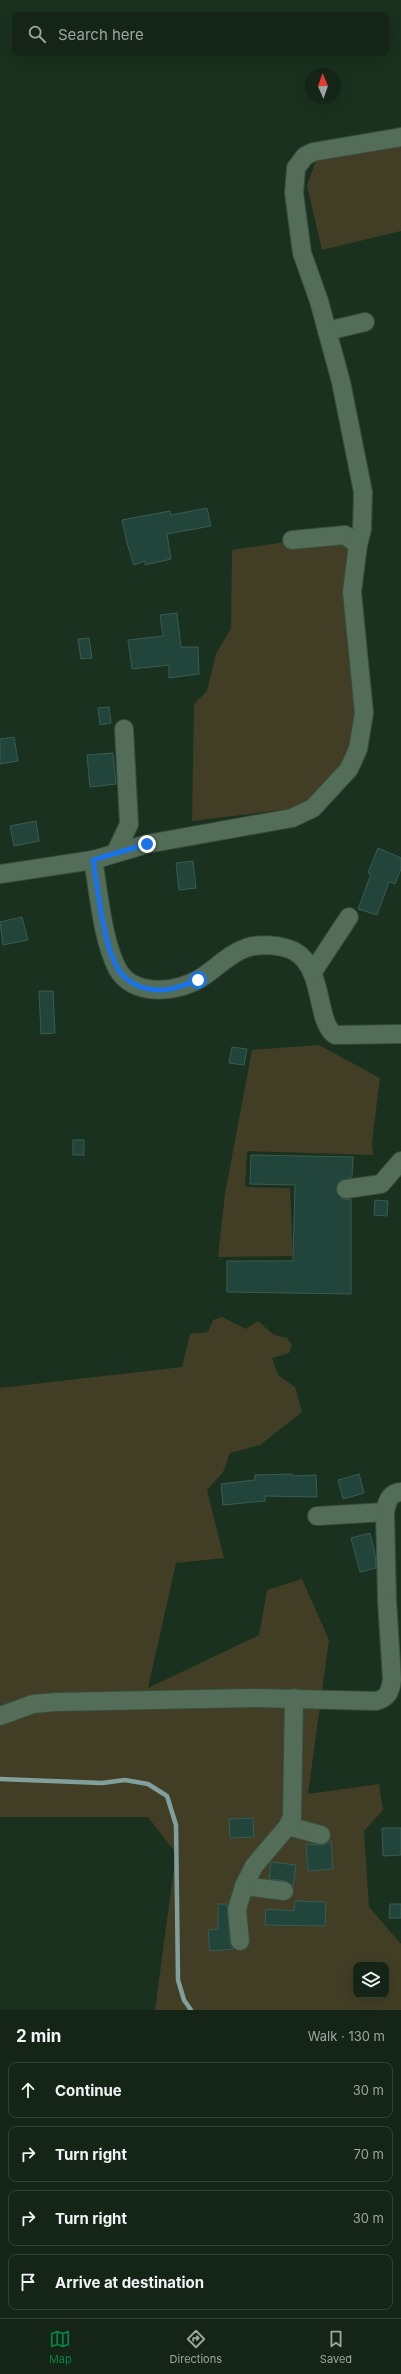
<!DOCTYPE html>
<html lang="en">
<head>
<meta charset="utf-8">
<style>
	body { margin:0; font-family:Inter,sans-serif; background:#1d2d20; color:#f1f3f6 }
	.controls { position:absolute; right:12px; bottom:12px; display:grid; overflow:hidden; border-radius:8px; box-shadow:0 4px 16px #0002 }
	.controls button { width:36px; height:36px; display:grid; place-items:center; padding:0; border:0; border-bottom:1px solid #334236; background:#142517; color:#f1f3f6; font:20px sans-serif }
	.compass { position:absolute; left:305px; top:68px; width:36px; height:36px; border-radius:50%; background:#142517; box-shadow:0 4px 16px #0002; rotate:358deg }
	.stop { position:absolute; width:12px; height:12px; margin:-9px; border:3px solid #1a73e8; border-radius:50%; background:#fff }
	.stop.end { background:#1a73e8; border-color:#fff; box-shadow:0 1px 4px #0008 }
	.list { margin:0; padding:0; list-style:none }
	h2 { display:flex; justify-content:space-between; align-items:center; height:52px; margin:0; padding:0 16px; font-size:17px }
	h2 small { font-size:13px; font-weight:400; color:#9da5a1 }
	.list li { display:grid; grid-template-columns:26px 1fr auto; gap:12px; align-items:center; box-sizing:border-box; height:56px; margin:0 8px 8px; padding:0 8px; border:1px solid #334236; border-radius:8px }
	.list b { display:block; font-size:15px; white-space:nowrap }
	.list em { font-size:13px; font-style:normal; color:#9da5a1 }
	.icon { flex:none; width:22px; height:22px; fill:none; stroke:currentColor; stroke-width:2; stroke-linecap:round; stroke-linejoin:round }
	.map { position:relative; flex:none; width:401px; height:2010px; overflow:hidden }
	.search { position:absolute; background:#142517; box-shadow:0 4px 16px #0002; left:12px; right:12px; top:12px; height:44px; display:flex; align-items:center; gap:10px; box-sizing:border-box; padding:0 14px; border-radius:8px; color:#9da5a1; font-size:15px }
	.sheet { height:308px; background:#142517 }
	nav { display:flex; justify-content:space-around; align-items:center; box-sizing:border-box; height:56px; border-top:1px solid #334236; background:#142517; font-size:11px; color:#9da5a1 }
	nav a { display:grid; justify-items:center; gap:2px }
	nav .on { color:#0b8043 }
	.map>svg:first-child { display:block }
	.green { fill:#413e25; fill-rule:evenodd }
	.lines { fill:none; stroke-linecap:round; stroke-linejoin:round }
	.stream { stroke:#81a09d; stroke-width:4.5 }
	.building { fill:#21453b; stroke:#395c52 }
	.minor-casing { stroke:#394d3d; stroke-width:20 }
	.minor { stroke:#536d58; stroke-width:18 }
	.route { stroke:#1a73e8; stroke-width:5 }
</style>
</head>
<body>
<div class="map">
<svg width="401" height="2010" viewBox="0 0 401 2010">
	<rect width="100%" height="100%" fill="#1a311f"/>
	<g class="green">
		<polygon points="401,141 401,231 322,250 307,185 317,158"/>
		<polygon points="351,532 362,703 345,761 326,787 298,808 192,821 194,704 207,691 216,654 231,628 232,550"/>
		<polygon points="319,1045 380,1078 372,1142 373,1155 247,1151 245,1187 290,1188 293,1256 218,1257 225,1194 252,1050"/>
		<path d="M222,1317L246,1329L258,1321L274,1335L287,1338L292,1345L289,1353L272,1358L278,1375L295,1387L302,1412L260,1445L230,1453L223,1472L207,1490L224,1558L176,1563L148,1688L259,1635L267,1590L302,1579L329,1640L308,1794L379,1784L383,1810L364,1831L369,1907L401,1944V2010H155L176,1853L148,1817H0V1388L182,1367L190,1334L208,1332L213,1320ZM356,1965H386V1995H356Z"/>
	</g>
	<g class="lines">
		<polyline class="stream" points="0,1779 102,1783 125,1780 148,1784 167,1796 176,1825 178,1980 184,2000 191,2010"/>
	</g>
	<g class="building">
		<polygon points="207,508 211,526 167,534 171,559 145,565 145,561 134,565 127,543 122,520 170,511 171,515"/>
		<polygon points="177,613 181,647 198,647 199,674 169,678 169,665 132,669 128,640 163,636 160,615"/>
		<polygon points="89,638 92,658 81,659 78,639"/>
		<polygon points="109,707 111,723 100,725 98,708"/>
		<polygon points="14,737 18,761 0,764 0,739"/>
		<polygon points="113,753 116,784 90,787 87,755"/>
		<polygon points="36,821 39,841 14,846 10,826"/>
		<polygon points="378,848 401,858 401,869 395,884 389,882 377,915 358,909 371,874 368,873"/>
		<polygon points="193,861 196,888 179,890 176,863"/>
		<polygon points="22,917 28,940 3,945 0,922"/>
		<polygon points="39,991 53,991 55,1033 41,1034"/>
		<polygon points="232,1047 247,1049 244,1065 229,1063"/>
		<rect x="73" y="1140" width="11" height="15"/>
		<polygon points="251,1155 353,1157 352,1177 340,1181 336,1190 342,1199 351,1199 351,1294 227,1292 227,1261 293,1261 295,1185 250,1184"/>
		<polygon points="375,1200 388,1201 387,1216 374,1215"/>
		<polygon points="292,1474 292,1476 316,1475 317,1497 265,1496 265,1501 223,1505 221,1484 255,1480 255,1475"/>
		<polygon points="359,1474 364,1493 343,1499 338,1480"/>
		<polygon points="370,1533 375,1554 376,1568 360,1572 351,1538"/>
		<polygon points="253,1818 254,1837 230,1838 229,1819"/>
		<polygon points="382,1828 401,1828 401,1855 383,1856"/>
		<polygon points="331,1841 333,1869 308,1871 306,1844 323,1845"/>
		<polygon points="271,1862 296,1865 293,1886 286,1881 269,1879"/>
		<polygon points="295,1901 326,1902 325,1926 265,1925 266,1909 294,1911"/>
		<polygon points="218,1904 227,1904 230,1942 233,1949 210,1951 208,1930 218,1929"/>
		<polygon points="390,1904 401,1904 401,1918 389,1918"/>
	</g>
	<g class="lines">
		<defs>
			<g id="minor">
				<polyline points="327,331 365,322"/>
				<polyline points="292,540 345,535 358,545"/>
				<polyline points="116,852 129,824 124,729"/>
				<path d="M93,860C99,893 102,938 117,968C132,997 175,993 199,979C215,970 228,954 246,948C260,943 281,945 294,951C325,968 315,1021 335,1035L401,1034"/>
				<polyline points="0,874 93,860 147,844 292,818 313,808 349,769 358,749 364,713 352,592 358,545 362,529 363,492 341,382 319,301 302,253 294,193 296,168 305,156 313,152 401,137"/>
				<polyline points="312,973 349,917"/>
				<polyline points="346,1189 381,1184 401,1161"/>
				<polyline points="317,1516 385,1512"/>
				<path d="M0,1716L33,1704L56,1702L253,1698L376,1701C388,1698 390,1692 392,1680L387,1600L385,1512C387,1502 389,1493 401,1492"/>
				<polyline points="288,1826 321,1835"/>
				<polyline points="244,1886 284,1891"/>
				<polyline points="240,1941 237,1909 244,1886 254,1866 288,1826 292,1817 294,1698"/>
			</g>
		</defs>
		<use href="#minor" class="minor-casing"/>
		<use href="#minor" class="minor"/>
	</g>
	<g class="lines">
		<path class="route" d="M147,844L93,860C98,890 103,944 118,969C127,984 146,991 163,990C174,990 187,984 198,980"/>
	</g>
</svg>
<div class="controls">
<button><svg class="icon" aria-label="layers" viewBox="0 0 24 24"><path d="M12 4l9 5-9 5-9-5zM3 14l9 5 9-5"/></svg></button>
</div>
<svg class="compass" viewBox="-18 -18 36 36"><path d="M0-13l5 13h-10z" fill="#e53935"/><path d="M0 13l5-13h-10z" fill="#9da5a1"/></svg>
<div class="stop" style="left:198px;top:980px"></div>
<div class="stop end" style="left:147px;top:844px"></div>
<div class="search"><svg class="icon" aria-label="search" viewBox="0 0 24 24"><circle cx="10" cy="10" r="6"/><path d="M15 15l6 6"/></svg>Search here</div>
</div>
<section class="sheet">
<h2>2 min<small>Walk · 130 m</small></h2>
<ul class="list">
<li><svg class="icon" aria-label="ahead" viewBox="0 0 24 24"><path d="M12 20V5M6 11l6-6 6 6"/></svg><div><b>Continue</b></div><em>30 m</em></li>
<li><svg class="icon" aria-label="right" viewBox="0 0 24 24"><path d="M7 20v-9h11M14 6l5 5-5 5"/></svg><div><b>Turn right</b></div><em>70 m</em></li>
<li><svg class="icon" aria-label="right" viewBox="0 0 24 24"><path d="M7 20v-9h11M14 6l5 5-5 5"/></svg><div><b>Turn right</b></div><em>30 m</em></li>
<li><svg class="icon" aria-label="arrive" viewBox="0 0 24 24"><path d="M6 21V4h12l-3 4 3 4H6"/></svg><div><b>Arrive at destination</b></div></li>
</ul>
</section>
<nav>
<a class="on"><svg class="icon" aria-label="map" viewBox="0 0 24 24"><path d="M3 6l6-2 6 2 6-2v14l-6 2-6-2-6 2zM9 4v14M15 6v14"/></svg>Map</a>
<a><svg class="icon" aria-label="directions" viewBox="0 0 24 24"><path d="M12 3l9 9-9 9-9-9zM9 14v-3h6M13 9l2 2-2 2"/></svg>Directions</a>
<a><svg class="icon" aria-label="saved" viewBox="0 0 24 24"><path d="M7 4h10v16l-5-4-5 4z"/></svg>Saved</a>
</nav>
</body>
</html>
